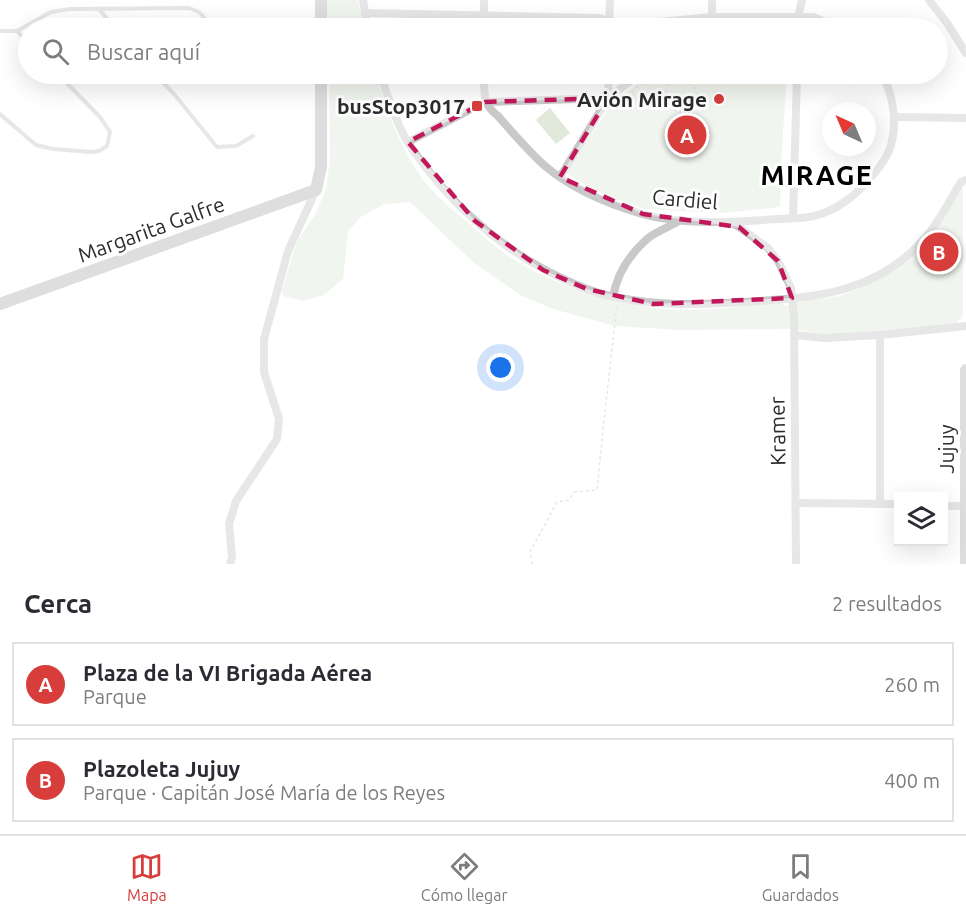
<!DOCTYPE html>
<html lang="es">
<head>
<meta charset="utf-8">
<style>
	body { margin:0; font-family:Ubuntu,sans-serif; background:#f2f2f3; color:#2b2b33 }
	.controls { position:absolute; right:18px; bottom:18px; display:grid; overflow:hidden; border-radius:0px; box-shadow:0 6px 24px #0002 }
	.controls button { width:54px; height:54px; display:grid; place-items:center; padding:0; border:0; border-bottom:2px solid #e1e1e2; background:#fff; color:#2b2b33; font:30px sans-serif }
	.compass { position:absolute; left:822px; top:102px; width:54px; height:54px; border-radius:50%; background:#fff; box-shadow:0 6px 24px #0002; rotate:316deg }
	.you { position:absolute; left:501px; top:368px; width:21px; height:21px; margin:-15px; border:4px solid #fff; border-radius:50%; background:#1a73e8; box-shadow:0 0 0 9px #1a73e833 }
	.badge { display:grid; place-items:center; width:39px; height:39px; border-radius:50%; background:#d73d3b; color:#fff; font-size:20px; font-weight:700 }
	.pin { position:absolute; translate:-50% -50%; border:3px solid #fff; box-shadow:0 2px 6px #0006 }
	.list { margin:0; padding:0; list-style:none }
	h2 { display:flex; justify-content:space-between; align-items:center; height:78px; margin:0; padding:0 24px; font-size:26px }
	h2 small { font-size:20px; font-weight:400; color:#7c7c81 }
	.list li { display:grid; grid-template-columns:39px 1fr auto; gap:18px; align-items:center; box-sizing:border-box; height:84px; margin:0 12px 12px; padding:0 12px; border:2px solid #e1e1e2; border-radius:0px }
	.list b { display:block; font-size:22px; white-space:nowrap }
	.list p { margin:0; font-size:20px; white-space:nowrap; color:#7c7c81 }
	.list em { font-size:20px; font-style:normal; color:#7c7c81 }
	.icon { flex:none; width:33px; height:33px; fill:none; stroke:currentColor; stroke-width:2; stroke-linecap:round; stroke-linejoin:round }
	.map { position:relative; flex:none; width:966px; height:564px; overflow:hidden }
	.search { position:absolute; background:#fff; box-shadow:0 6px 24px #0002; left:18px; right:18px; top:18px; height:66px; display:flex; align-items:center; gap:15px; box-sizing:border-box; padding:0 21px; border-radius:33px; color:#7c7c81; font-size:22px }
	.sheet { height:270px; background:#fff }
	nav { display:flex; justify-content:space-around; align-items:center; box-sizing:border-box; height:84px; border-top:2px solid #e1e1e2; background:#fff; font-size:16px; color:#7c7c81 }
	nav a { display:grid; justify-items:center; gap:3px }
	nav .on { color:#d73d3b }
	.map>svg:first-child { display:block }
	.green { fill:#e1e9db }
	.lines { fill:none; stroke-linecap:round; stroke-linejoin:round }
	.path { stroke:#c9c9c9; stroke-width:1.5; stroke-dasharray:3 3; stroke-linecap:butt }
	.lane { stroke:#c9c9c9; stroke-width:4 }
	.street { stroke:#c9c9c9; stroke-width:8 }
	.secondary { stroke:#b6b6b6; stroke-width:12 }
	.marked { fill:none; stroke:#c2185b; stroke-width:4.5; stroke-dasharray:12 8; stroke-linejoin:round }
	.poi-dot { fill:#d73d3b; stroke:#fff; stroke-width:2 }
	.labels { text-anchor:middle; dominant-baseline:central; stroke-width:6; stroke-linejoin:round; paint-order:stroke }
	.poi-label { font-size:21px; font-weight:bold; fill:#2c2c2c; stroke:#fff; text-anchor:end }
	.street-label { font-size:21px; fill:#2c2c2c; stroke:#fff }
	.district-label { font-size:27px; font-weight:bold; letter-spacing:1.5px; fill:#000; stroke:#fff }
</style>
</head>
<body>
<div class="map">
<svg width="966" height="564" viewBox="0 0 966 564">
	<rect width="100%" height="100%" fill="#fff"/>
	<g class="green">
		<polygon points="326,0 358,0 364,28 328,28"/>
		<polygon points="790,23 790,28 703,28 709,24"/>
		<path d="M329,74H376C385,109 406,161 430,188C443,202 457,214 471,225C480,233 489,242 499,249C542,282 602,301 656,308C696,313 738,306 779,303L790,307L792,329L679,330L615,326L553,309L522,296L474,263L410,202L384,204L361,217L348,231L343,279L324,295L303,301L283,296L282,291L297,241L315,215L326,189L330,160Z"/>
		<polygon points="649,74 787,74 781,164 780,207 721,213 644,209 602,194 565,173 611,105"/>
		<polygon points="550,108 570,133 556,144 536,120"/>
		<path d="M961,188L963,190V315C959,321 956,324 949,326L841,334H824L798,330L797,327L795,302L798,301L840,296L860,288L885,276L901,265Z"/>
	</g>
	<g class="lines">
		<g class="path">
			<circle cx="681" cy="96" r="16"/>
			<polyline points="692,83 698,74"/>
			<path d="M632,94C644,102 652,106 666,104"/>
			<polyline points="613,103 615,105 654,74"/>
			<path d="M532,564L530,552L557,502L569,500L575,492L597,490C603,428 610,366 617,305"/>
		</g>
		<g class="lane">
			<polyline points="100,10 114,28"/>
			<polyline points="0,31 17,31 51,12 71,9 189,8 199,12 214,28"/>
			<polyline points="17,31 28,43"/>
			<polyline points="155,74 174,94 217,147 236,146 253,136"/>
			<polyline points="249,74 254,81"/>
			<polyline points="0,114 36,145 53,149 91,152 99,151 107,146 110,132 100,117 58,74"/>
		</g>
		<g class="street">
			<polyline points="363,0 368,28"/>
			<polyline points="929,0 947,23 966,53"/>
			<polyline points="365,13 600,18 617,26 712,17 813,17 840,28"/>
			<polyline points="609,27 610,0"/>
			<polyline points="484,28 484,0"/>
			<polyline points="698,28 712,17 712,0"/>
			<polyline points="798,28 798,17 802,0"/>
			<path d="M380,74C388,96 395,120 407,141C413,151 421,161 428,170C468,221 517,260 577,285C589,290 602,295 615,297C658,306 699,305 742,302C815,298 881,294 930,232C942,216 951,198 961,182L966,180"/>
			<path d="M484,74C485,93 481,103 498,116C513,133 528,151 545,166C572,189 608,204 642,214C685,226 734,222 778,219C790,218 803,219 814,216C834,211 850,200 864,185C873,175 883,165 888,153C899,128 894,97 882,74"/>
			<polyline points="608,98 609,74"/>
			<polyline points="895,117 966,118"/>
			<polyline points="408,142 485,102 608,98"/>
			<polyline points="560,177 608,98 640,74"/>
			<polyline points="793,218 797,74"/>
			<polyline points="730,222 739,227 768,248 778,261 791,288 794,318 796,564"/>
			<path d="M613,297C617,274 629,255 647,239C656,231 670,227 681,220"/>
			<polyline points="794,335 825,338 880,335 966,326"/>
			<polyline points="796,503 898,504"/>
			<polyline points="880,504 880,335"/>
			<polyline points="944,506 966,506"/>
			<polyline points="230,564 232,557 229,524 236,501 277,439 279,419 264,372 264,339 288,251 316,190"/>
		</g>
		<g class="secondary">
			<polyline points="321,0 321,28"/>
			<polyline points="0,304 316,190 321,167 321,74"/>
			<polyline points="966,564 966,370"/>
		</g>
	</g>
	<path d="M0 0H966V564H0ZM608,98L560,177L643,214L739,227L778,261L792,298L653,304L587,289L543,270L475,221L408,142L485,102Z" fill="#fff" fill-opacity=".55" fill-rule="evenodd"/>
	<path class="marked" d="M608,98L560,177L643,214L739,227L778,261L792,298L653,304L587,289L543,270L475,221L408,142L485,102Z"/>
	<g class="poi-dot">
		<circle cx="719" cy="99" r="6"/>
		<rect x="471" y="100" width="12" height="12" rx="3"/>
	</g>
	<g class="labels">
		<g class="poi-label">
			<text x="707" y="99">Avión Mirage</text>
			<text x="465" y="106">busStop3017</text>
		</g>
		<g class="street-label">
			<text transform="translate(685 199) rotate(5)">Cardiel</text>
			<text transform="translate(151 229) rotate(-20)">Margarita Galfre</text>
			<text transform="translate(777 431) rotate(-91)">Kramer</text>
			<text transform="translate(946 449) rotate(-90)">Jujuy</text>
		</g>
		<g class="district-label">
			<text x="817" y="175">MIRAGE</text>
		</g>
	</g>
</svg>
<div class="controls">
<button><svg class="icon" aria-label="layers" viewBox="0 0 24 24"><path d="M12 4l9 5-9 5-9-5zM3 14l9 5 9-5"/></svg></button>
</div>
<svg class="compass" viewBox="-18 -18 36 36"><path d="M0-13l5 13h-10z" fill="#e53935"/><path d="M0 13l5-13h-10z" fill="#7c7c81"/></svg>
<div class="you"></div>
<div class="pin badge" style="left:687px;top:135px">A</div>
<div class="pin badge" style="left:939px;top:252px">B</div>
<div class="search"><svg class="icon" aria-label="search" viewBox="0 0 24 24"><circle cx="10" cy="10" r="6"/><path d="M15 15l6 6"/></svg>Buscar aquí</div>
</div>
<section class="sheet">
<h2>Cerca<small>2 resultados</small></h2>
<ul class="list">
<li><span class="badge">A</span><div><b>Plaza de la VI Brigada Aérea</b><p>Parque</p></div><em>260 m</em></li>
<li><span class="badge">B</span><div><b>Plazoleta Jujuy</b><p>Parque · Capitán José María de los Reyes</p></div><em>400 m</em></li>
</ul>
</section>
<nav>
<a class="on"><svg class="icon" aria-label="map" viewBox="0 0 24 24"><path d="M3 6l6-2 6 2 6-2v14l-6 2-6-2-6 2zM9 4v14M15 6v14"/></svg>Mapa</a>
<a><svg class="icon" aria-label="directions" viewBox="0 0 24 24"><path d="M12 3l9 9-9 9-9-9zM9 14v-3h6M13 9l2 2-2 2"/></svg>Cómo llegar</a>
<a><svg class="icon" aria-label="saved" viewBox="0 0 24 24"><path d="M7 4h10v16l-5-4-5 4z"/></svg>Guardados</a>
</nav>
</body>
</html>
